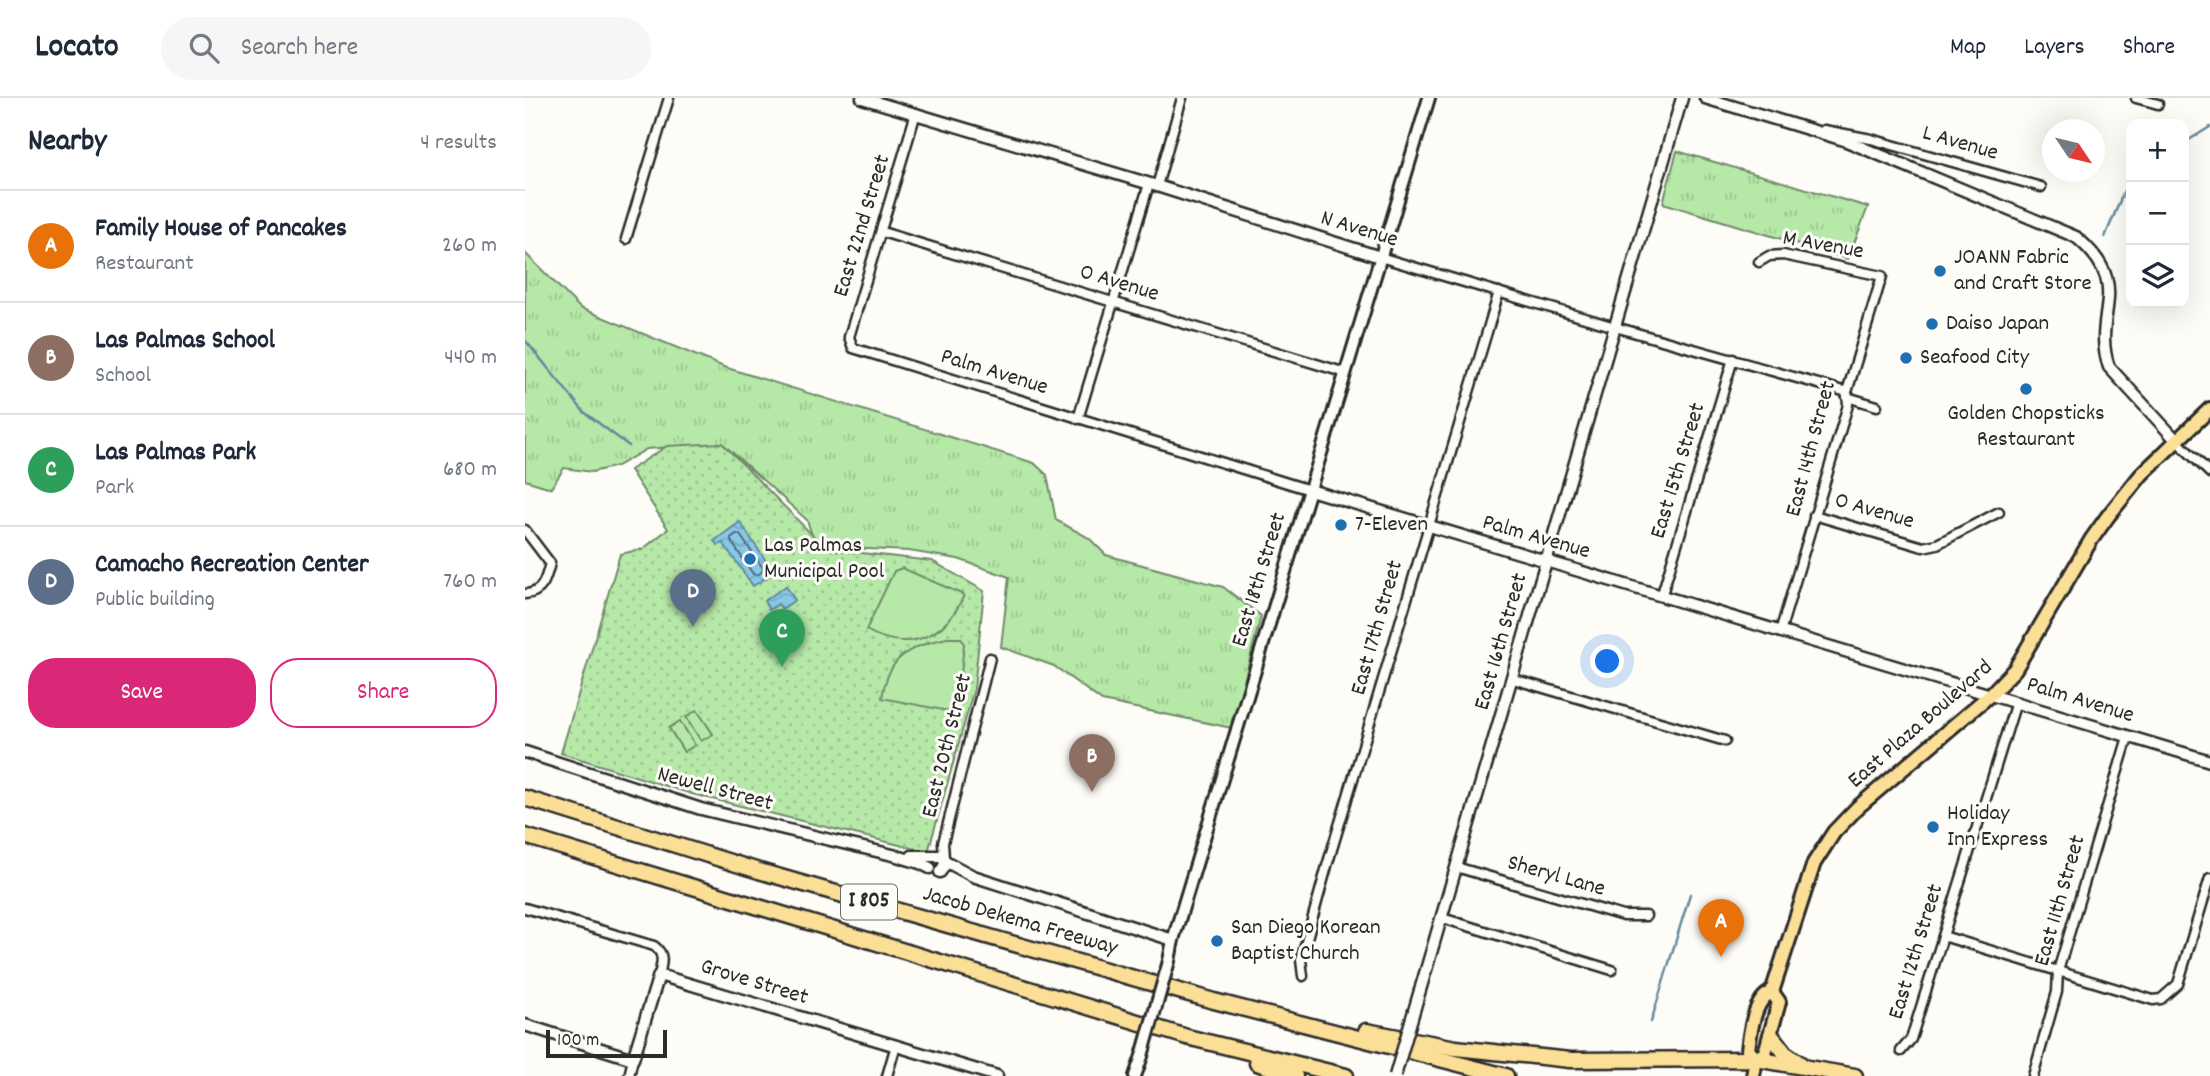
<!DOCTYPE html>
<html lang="en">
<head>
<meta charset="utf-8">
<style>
	body { margin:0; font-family:Dekko,sans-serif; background:#f6f6f7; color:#1f2937 }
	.controls { position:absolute; right:21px; top:21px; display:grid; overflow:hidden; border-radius:14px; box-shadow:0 7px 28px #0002 }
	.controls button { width:63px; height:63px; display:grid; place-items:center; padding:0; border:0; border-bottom:2px solid #e0e1e3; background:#fff; color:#1f2937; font:35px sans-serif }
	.compass { position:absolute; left:1517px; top:21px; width:63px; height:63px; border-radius:50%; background:#fff; box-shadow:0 7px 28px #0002; rotate:125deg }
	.scale { position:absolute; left:21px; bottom:18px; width:121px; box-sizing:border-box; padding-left:7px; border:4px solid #2b2b2b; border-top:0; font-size:19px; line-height:24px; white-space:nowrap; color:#2b2b2b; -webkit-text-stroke:5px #fdfcf7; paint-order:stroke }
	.you { position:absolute; left:1083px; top:564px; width:24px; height:24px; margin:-18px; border:5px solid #fff; border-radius:50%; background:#1a73e8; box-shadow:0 0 0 10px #1a73e833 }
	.badge { display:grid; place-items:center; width:46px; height:46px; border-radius:50%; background:#db2777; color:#fff; font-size:23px; font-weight:700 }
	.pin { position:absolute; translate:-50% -58px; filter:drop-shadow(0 2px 4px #0008) }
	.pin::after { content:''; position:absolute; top:37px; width:24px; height:21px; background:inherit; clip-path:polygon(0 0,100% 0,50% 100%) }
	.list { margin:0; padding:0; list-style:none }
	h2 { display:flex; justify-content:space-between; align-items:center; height:91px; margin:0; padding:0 28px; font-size:30px }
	h2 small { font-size:23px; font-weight:400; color:#747a83 }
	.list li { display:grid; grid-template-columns:46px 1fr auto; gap:21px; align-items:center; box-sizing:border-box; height:112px; padding:0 28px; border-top:2px solid #e0e1e3 }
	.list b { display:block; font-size:26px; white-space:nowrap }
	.list p { margin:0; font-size:23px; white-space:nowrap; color:#747a83 }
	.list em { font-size:23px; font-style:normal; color:#747a83 }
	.actions { display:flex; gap:14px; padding:21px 28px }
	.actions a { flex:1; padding:16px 0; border:2px solid #db2777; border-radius:28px; text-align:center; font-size:24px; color:#db2777 }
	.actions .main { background:#db2777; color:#fff }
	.icon { flex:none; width:38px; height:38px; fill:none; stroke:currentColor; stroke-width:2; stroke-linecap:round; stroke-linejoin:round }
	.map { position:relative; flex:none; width:1685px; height:978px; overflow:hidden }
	header { display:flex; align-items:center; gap:42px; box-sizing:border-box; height:98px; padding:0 35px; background:#fff; border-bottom:2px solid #e0e1e3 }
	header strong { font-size:33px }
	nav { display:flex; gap:38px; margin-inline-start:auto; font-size:24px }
	.search { width:490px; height:63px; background:#f6f6f7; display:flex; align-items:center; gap:18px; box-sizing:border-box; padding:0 24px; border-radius:38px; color:#747a83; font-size:26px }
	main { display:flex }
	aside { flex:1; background:#fff }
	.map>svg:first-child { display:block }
	.grass { fill:url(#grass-tufts); stroke:#708a6a; stroke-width:2 }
	.park { fill:url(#park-dots); stroke:#708a6a; stroke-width:2 }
	.pitch { fill:#b6e8a8; stroke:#708a6a; stroke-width:2 }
	.water { fill:url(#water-waves); stroke:#62899c; stroke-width:2 }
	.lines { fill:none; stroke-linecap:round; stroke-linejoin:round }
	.shore { stroke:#506a77; stroke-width:2 }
	.stream { stroke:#62899c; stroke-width:2.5 }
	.minor-casing { stroke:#2b2b2b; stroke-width:13 }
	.tertiary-casing { stroke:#2b2b2b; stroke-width:15 }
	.secondary-casing { stroke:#2b2b2b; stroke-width:16 }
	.primary-casing { stroke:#2b2b2b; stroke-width:18 }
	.motorway-casing { stroke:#2b2b2b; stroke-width:19 }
	.minor { stroke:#fdfcf7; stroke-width:8 }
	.tertiary { stroke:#fdfcf7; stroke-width:10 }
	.secondary { stroke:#fdfcf7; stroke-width:10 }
	.primary { stroke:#fbdf96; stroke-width:12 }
	.motorway { stroke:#fbdf96; stroke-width:14 }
	.tertiary-bridge-casing { stroke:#2b2b2b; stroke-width:15; stroke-linecap:butt }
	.secondary-bridge-casing { stroke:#2b2b2b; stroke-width:16; stroke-linecap:butt }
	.tertiary-bridge { stroke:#fdfcf7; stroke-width:10 }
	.secondary-bridge { stroke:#fdfcf7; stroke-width:10 }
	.poi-dot { fill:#1f6fb2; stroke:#fdfcf7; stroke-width:2.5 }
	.labels { text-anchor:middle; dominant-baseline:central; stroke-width:6; stroke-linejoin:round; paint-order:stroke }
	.shield { fill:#fdfcf7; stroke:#6a6a68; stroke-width:2 }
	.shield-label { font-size:21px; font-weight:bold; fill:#2b2b2b }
	.street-label { font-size:23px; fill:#2b2b2b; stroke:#fdfcf7 }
	.poi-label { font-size:23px; fill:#2b2b2b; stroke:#fdfcf7; text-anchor:start }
</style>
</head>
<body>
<header>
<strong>Locato</strong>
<div class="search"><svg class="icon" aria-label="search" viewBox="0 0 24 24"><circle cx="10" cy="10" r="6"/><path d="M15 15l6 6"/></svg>Search here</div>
<nav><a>Map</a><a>Layers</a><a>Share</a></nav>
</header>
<main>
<aside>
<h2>Nearby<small>4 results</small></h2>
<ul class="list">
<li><span class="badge" style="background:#e8710a">A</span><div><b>Family House of Pancakes</b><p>Restaurant</p></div><em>260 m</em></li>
<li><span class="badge" style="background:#8d6e63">B</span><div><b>Las Palmas School</b><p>School</p></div><em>440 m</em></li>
<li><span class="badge" style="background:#2e9e5b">C</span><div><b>Las Palmas Park</b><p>Park</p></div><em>680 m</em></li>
<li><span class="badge" style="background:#5c6f8a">D</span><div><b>Camacho Recreation Center</b><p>Public building</p></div><em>760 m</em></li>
</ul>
<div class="actions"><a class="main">Save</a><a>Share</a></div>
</aside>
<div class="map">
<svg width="1685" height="978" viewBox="0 0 1685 978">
	<defs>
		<pattern id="grass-tufts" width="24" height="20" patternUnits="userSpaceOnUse" patternTransform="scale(1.75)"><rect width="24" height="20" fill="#b6e8a8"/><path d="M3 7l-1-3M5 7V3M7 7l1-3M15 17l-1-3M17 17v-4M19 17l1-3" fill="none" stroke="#9dc791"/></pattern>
		<pattern id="park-dots" width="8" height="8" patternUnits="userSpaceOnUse" patternTransform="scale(1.75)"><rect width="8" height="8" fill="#b6e8a8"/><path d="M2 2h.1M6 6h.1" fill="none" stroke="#9dc791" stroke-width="1.8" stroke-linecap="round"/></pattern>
		<pattern id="water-waves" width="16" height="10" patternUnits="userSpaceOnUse" patternTransform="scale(1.75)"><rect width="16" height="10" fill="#87c8e8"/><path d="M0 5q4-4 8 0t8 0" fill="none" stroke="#75acc7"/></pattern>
	</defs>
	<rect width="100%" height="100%" fill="#fdfcf7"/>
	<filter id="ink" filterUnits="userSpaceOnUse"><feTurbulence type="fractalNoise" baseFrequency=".0143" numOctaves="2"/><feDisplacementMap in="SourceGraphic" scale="14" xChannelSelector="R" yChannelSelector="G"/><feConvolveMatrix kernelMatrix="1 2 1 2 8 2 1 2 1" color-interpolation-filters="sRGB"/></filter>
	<g filter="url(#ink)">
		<g class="grass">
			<polygon points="1152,53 1343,109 1323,161 1138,105"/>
			<polygon points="0,155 55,210 199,269 509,365 522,377 531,422 564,440 581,457 698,489 736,518 707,630 577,603 529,568 476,549 484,479 433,461 384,453 303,449 287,437 282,422 197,345 122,351 92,368 67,374 39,370 26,390 0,382"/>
		</g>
		<polygon class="park" points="197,345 301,451 407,463 459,493 449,591 403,754 167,696 36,655 95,456 118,451 143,431 105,372 142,348"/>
		<g class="pitch">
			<path d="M377,470L439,497C421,539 383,556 341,532L369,473Z"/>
			<path d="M422,540H436L439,546L433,604L423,613L357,600C363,558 385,548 422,540Z"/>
			<polygon points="172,612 188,636 176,643 161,619"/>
			<polygon points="155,623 170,647 159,654 144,630"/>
		</g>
		<g class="water">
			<polygon points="215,424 249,475 228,488 198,445 193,447 189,443"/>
			<polygon points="261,488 270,502 257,511 253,506 244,512 239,503"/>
		</g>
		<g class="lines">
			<polygon class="shore" points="211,436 215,437 238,470 237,474 232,477 228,476 206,443 206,440"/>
			<g class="stream">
				<polyline points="1659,45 1685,29"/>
				<polyline points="1580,139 1606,76"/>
				<polyline points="0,242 59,314 104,348"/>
				<polyline points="1126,924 1165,796"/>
			</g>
			<defs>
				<g id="minor">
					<polyline points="1611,0 1633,6"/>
					<polyline points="391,15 324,239 328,250 785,392"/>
					<polyline points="1299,32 1346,41 1516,89"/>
					<polyline points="632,88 657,0"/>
					<polyline points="357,134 821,275"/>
					<polyline points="101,141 144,0"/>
					<polyline points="855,159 1090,229 1322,294"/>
					<polyline points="1234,164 1244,158 1258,157 1357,178 1322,294 1323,307 1255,534"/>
					<polyline points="1322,299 1352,308"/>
					<polyline points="553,321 624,86"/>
					<polyline points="1652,343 1685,375"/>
					<polyline points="1289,417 1398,449 1412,446 1474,414"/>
					<path d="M0,432L25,465C21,481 18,495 0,496"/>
					<polyline points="1137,496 1208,261"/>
					<polyline points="988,581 1200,643"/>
					<polyline points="419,760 418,745 465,560"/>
					<polyline points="931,769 1098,818 1121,818"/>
					<path d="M0,810L129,848C140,856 137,865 134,877"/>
					<polyline points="917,820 1087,872"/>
					<polyline points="1418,838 1628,902 1636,901 1653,886 1685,780"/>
					<polyline points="778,878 776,862 802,768 974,194"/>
					<polyline points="1376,953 1386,941 1491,604"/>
					<polyline points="104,978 108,961"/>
					<polyline points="362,978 371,947"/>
					<polyline points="1508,978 1532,894 1533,873 1603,639"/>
				</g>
				<g id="tertiary">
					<polyline points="337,0 632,88 855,159"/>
					<path d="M1180,0L1319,42L1551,139C1611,189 1565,215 1584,269L1652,343"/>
					<polyline points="785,392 1685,663"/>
					<polyline points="0,654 176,711 372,758 395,765 405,770"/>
					<polyline points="387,758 417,758 421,765 415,774"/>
					<polyline points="420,763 448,778 648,842"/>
					<polyline points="886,923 1157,0"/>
					<polyline points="0,927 108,961 134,877 472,978"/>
				</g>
				<g id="secondary">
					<path d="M644,863L648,842C732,561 821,281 904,0"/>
					<polyline points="610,978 617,958"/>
				</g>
				<g id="primary">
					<path d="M1231,961L1223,952C1225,934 1229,901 1247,894L1289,765L1309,734L1333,709L1466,596L1490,571L1566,442L1583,418L1617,376L1685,311"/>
					<polyline points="1228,978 1231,961 1240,955 1254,904 1247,894"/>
				</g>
				<g id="motorway">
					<polyline points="0,700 234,773 689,903 981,978"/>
					<polyline points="0,738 662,939 821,978"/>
					<polyline points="841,933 931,950 1045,962 1231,961 1330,978"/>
					<polyline points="1246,937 1260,955 1277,967"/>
					<polyline points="732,965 770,978"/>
				</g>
			</defs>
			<use href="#minor" class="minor-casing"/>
			<use href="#tertiary" class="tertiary-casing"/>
			<use href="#secondary" class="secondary-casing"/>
			<use href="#primary" class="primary-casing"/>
			<use href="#motorway" class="motorway-casing"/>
			<use href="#minor" class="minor"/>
			<use href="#tertiary" class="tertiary"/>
			<use href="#secondary" class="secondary"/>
			<use href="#primary" class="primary"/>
			<use href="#motorway" class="motorway"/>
			<defs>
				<polyline id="tertiary-bridge" points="870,978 886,923"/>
				<polyline id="secondary-bridge" points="617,958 644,863"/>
			</defs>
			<use href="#tertiary-bridge" class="tertiary-bridge-casing"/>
			<use href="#secondary-bridge" class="secondary-bridge-casing"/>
			<use href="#tertiary-bridge" class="tertiary-bridge"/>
			<use href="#secondary-bridge" class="secondary-bridge"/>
		</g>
	</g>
	<g class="poi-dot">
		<circle cx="1415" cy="173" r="7"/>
		<circle cx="1407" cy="226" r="7"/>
		<circle cx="1381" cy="260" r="7"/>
		<circle cx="1501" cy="291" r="7"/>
		<circle cx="816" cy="427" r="7"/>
		<circle cx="225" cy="461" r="7"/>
		<circle cx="1408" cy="729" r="7"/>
		<circle cx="692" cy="843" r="7"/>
	</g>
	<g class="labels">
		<rect class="shield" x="316" y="786.5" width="56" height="35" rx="5"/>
		<g class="shield-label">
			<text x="344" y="804">I 805</text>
		</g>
		<g class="street-label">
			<text transform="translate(1435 46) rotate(16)">L Avenue</text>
			<text transform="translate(338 128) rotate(-73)">East 22nd Street</text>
			<text transform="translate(834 132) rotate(17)">N Avenue</text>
			<text transform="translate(1298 148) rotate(10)">M Avenue</text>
			<text transform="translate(594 186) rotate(17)">O Avenue</text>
			<text transform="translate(469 275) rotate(17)">Palm Avenue</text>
			<text transform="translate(1287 351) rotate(-75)">East 14th Street</text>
			<text transform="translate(1154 373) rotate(-73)">East 15th Street</text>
			<text transform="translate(1349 414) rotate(16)">O Avenue</text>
			<text transform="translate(1011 440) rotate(16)">Palm Avenue</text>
			<text transform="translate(735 482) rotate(-73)">East 18th Street</text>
			<text transform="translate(853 530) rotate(-74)">East 17th Street</text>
			<text transform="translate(977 544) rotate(-74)">East 16th Street</text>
			<text transform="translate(1555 603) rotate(17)">Palm Avenue</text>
			<text transform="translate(1396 627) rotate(-41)">East Plaza Boulevard</text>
			<text transform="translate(423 648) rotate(-76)">East 20th Street</text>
			<text transform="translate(190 692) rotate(15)">Newell Street</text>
			<text transform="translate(1031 779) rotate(16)">Sheryl Lane</text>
			<text transform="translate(1536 803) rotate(-74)">East 11th Street</text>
			<text transform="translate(495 824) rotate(16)">Jacob Dekema Freeway</text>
			<text transform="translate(1392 854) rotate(-73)">East 12th Street</text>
			<text transform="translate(229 885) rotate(17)">Grove Street</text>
		</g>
		<g class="poi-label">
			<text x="1429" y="160">JOANN Fabric<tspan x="1429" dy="26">and Craft Store</tspan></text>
			<text x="1421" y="226">Daiso Japan</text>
			<text x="1395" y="260">Seafood City</text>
			<text x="1501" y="316" text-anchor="middle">Golden Chopsticks<tspan x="1501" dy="26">Restaurant</tspan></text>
			<text x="830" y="427">7-Eleven</text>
			<text x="239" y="448">Las Palmas<tspan x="239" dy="26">Municipal Pool</tspan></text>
			<text x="1422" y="716">Holiday<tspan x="1422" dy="26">Inn Express</tspan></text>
			<text x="706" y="830">San Diego Korean<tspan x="706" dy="26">Baptist Church</tspan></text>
		</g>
	</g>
</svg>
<div class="controls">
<button>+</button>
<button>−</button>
<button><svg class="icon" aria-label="layers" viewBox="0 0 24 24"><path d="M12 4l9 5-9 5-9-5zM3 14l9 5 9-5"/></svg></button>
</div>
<svg class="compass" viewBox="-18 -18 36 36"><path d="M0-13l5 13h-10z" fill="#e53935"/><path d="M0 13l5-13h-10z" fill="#747a83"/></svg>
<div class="scale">100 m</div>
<div class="you"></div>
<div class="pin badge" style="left:1196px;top:859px;background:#e8710a">A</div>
<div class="pin badge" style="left:567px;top:694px;background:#8d6e63">B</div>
<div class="pin badge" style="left:257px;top:569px;background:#2e9e5b">C</div>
<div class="pin badge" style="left:168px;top:529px;background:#5c6f8a">D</div>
</div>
</main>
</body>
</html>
